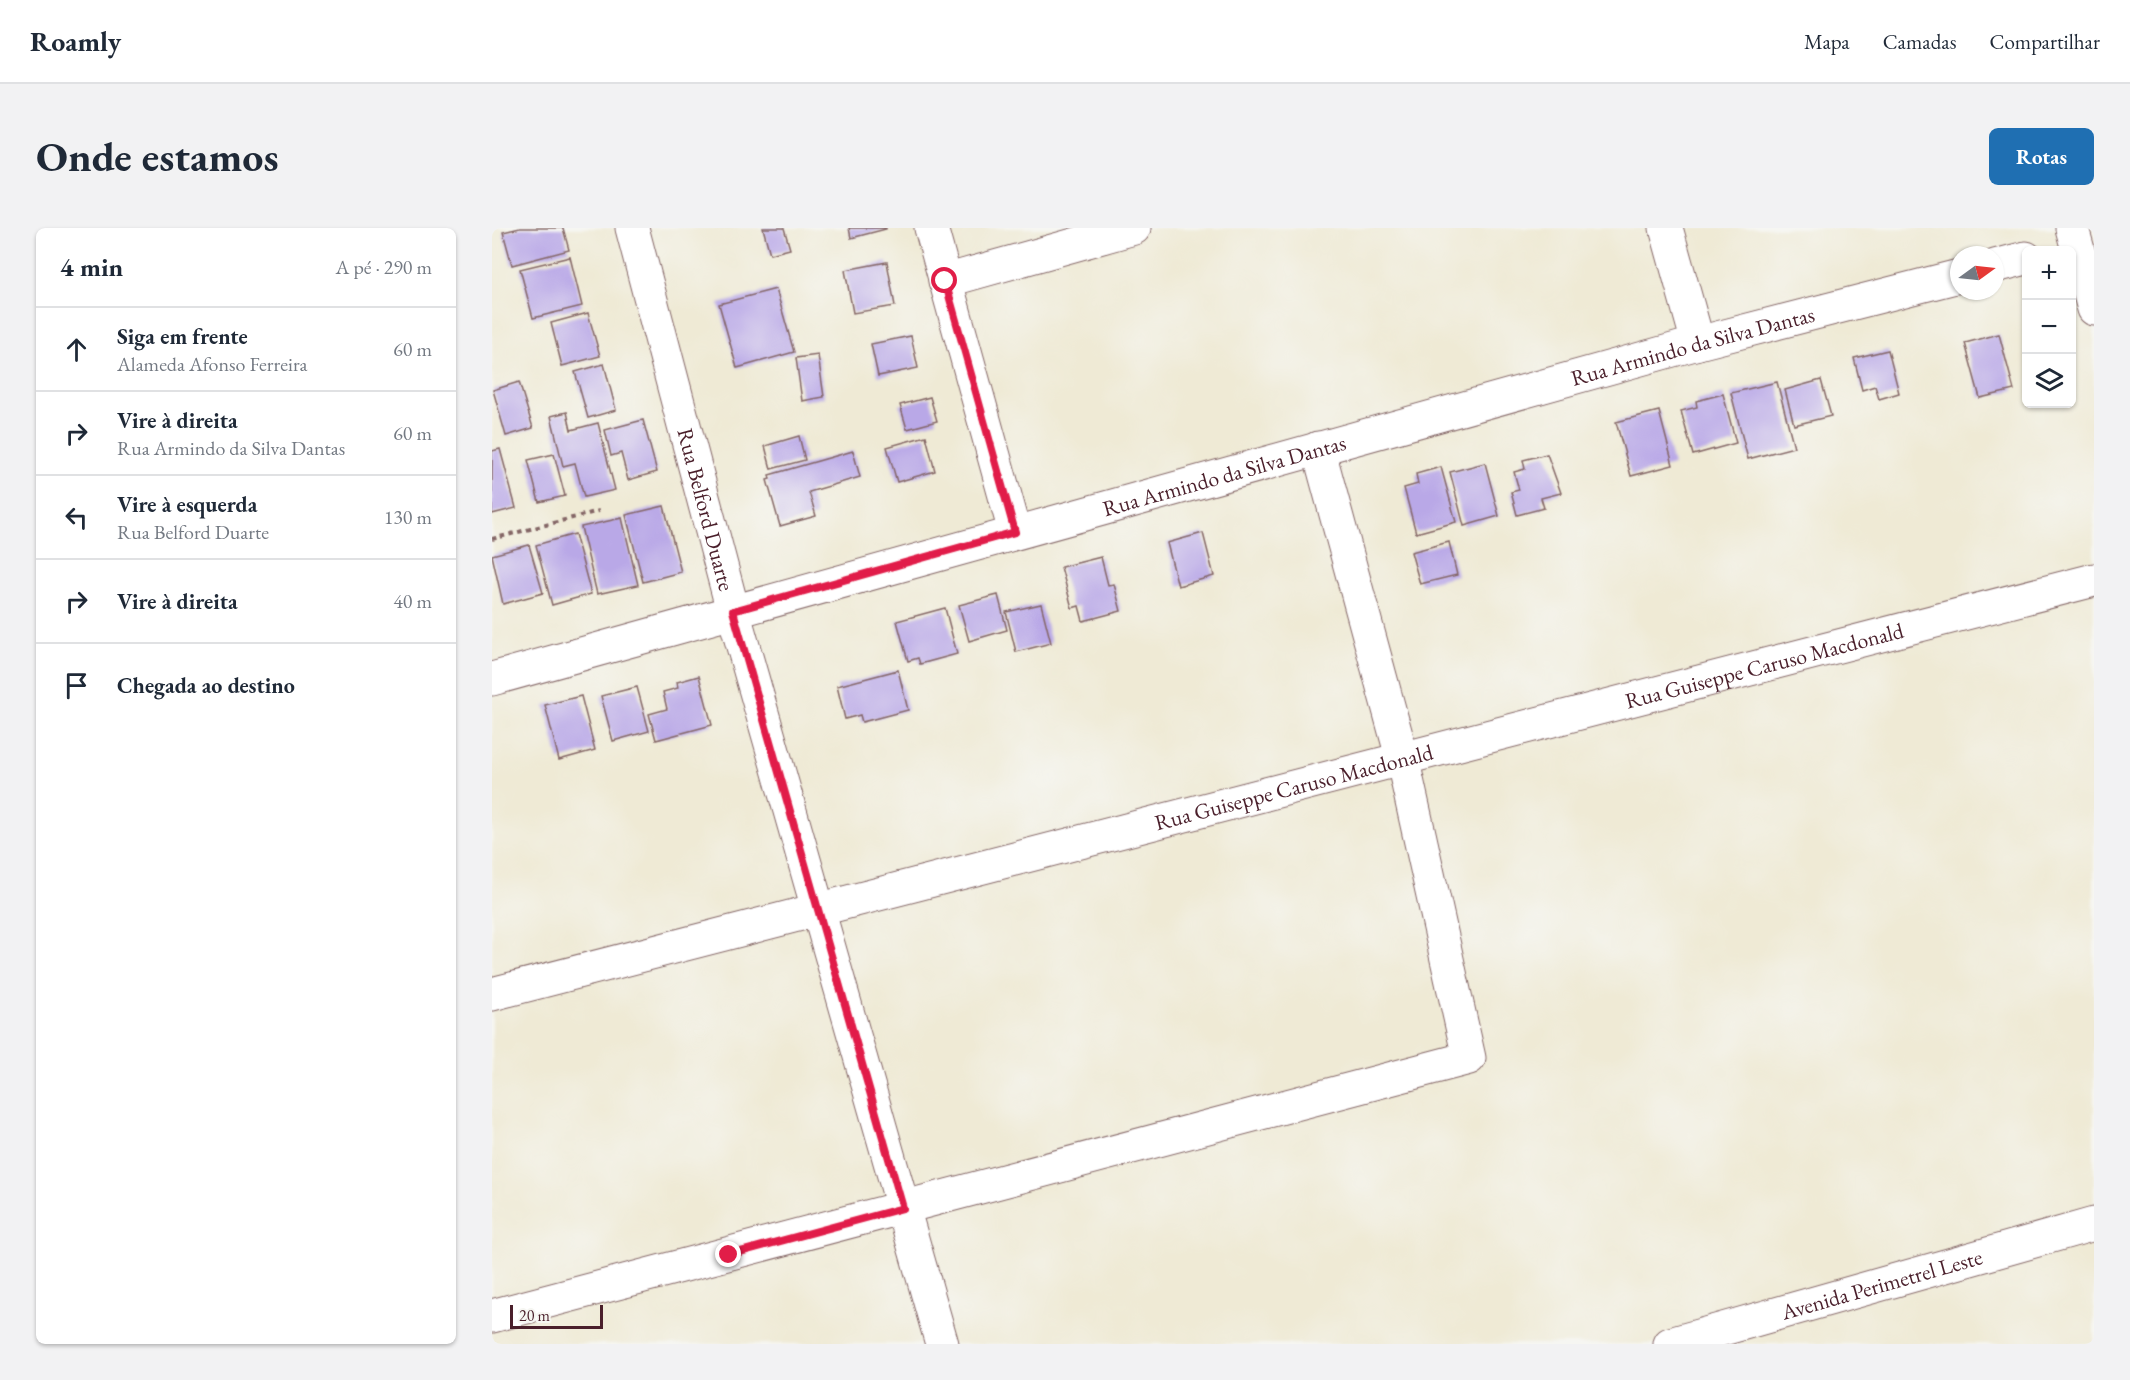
<!DOCTYPE html>
<html lang="pt">
<head>
<meta charset="utf-8">
<style>
	body { margin:0; font-family:"EB Garamond",serif; background:#f2f2f3; color:#1f2937 }
	.controls { position:absolute; right:18px; top:18px; display:grid; overflow:hidden; border-radius:9px; box-shadow:0 2px 4px #0004 }
	.controls button { width:54px; height:54px; display:grid; place-items:center; padding:0; border:0; border-bottom:2px solid #e0e1e3; background:#fff; color:#1f2937; font:30px sans-serif }
	.compass { position:absolute; left:1458px; top:18px; width:54px; height:54px; border-radius:50%; background:#fff; box-shadow:0 2px 4px #0004; rotate:75deg }
	.scale { position:absolute; left:18px; bottom:15px; width:93px; box-sizing:border-box; padding-left:6px; border:3px solid #4a1f2b; border-top:0; font-size:16px; line-height:21px; white-space:nowrap; color:#4a1f2b; -webkit-text-stroke:4px #f6f6f2; paint-order:stroke }
	.stop { position:absolute; width:18px; height:18px; margin:-14px; border:4px solid #e11d48; border-radius:50%; background:#fff }
	.stop.end { background:#e11d48; border-color:#fff; box-shadow:0 2px 6px #0008 }
	.list { margin:0; padding:0; list-style:none }
	h2 { display:flex; justify-content:space-between; align-items:center; height:78px; margin:0; padding:0 24px; font-size:26px }
	h2 small { font-size:20px; font-weight:400; color:#747a83 }
	.list li { display:grid; grid-template-columns:39px 1fr auto; gap:18px; align-items:center; box-sizing:border-box; height:84px; padding:0 24px; border-top:2px solid #e0e1e3 }
	.list b { display:block; font-size:22px; white-space:nowrap }
	.list p { margin:0; font-size:20px; white-space:nowrap; color:#747a83 }
	.list em { font-size:20px; font-style:normal; color:#747a83 }
	.icon { flex:none; width:33px; height:33px; fill:none; stroke:currentColor; stroke-width:2; stroke-linecap:round; stroke-linejoin:round }
	.map { position:relative; flex:none; width:1602px; height:1116px; overflow:hidden; border-radius:9px }
	header { display:flex; align-items:center; gap:36px; box-sizing:border-box; height:84px; padding:0 30px; background:#fff; border-bottom:2px solid #e0e1e3 }
	header strong { font-size:28px }
	nav { display:flex; gap:33px; margin-inline-start:auto; font-size:21px }
	.intro { display:flex; align-items:center; justify-content:space-between; box-sizing:border-box; height:144px; padding:0 36px }
	h1 { margin:0; font-size:42px }
	.button { padding:15px 27px; border-radius:9px; background:#1f6fb2; color:#fff; font-size:21px; font-weight:700 }
	main { display:flex; gap:36px; padding:0 36px }
	aside { flex:1; background:#fff; border-radius:9px; box-shadow:0 2px 4px #0004 }
	.map>svg:first-child { display:block }
	.building { fill:#b9a8e7 }
	.lines { fill:none; stroke-linecap:round; stroke-linejoin:round }
	.minor-casing { stroke:#846666; stroke-width:35 }
	.path { stroke:#846666; stroke-width:4; stroke-dasharray:4.5 4.5; stroke-linecap:butt }
	.minor { stroke:#fff; stroke-width:33 }
	.route { stroke:#e11d48; stroke-width:8 }
	.labels { text-anchor:middle; dominant-baseline:central; stroke-width:5; stroke-linejoin:round; paint-order:stroke }
	.street-label { font-size:22px; fill:#4a1f2b; stroke:#f6f6f2 }
</style>
</head>
<body>
<header>
<strong>Roamly</strong>
<nav><a>Mapa</a><a>Camadas</a><a>Compartilhar</a></nav>
</header>
<div class="intro"><h1>Onde estamos</h1><a class="button">Rotas</a></div>
<main>
<aside>
<h2>4 min<small>A pé · 290 m</small></h2>
<ul class="list">
<li><svg class="icon" aria-label="ahead" viewBox="0 0 24 24"><path d="M12 20V5M6 11l6-6 6 6"/></svg><div><b>Siga em frente</b><p>Alameda Afonso Ferreira</p></div><em>60 m</em></li>
<li><svg class="icon" aria-label="right" viewBox="0 0 24 24"><path d="M7 20v-9h11M14 6l5 5-5 5"/></svg><div><b>Vire à direita</b><p>Rua Armindo da Silva Dantas</p></div><em>60 m</em></li>
<li><svg class="icon" aria-label="left" viewBox="0 0 24 24"><path d="M17 20v-9H6M10 6l-5 5 5 5"/></svg><div><b>Vire à esquerda</b><p>Rua Belford Duarte</p></div><em>130 m</em></li>
<li><svg class="icon" aria-label="right" viewBox="0 0 24 24"><path d="M7 20v-9h11M14 6l5 5-5 5"/></svg><div><b>Vire à direita</b></div><em>40 m</em></li>
<li><svg class="icon" aria-label="arrive" viewBox="0 0 24 24"><path d="M6 21V4h12l-3 4 3 4H6"/></svg><div><b>Chegada ao destino</b></div></li>
</ul>
</aside>
<div class="map">
<svg width="1602" height="1116" viewBox="0 0 1602 1116">
	<rect width="100%" height="100%" fill="#f6f6f2"/>
	<filter id="ink" filterUnits="userSpaceOnUse"><feTurbulence type="fractalNoise" baseFrequency=".0167" numOctaves="2"/><feDisplacementMap in="SourceGraphic" scale="12" xChannelSelector="R" yChannelSelector="G"/><feConvolveMatrix kernelMatrix="1 2 1 2 8 2 1 2 1" color-interpolation-filters="sRGB"/></filter>
	<filter id="wash" filterUnits="userSpaceOnUse"><feTurbulence type="fractalNoise" baseFrequency=".008" numOctaves="4" result="noise"/><feDisplacementMap in="SourceGraphic" scale="24" xChannelSelector="R" yChannelSelector="G"/><feGaussianBlur stdDeviation="1.35" result="paint"/><feColorMatrix in="noise" values="0 0 0 0 0 0 0 0 0 0 0 0 0 0 0 0 0 1.4 0 .05"/><feComposite in="paint" operator="in"/></filter>
	<g filter="url(#wash)">
		<rect width="100%" height="100%" fill="#efead5"/>
		<g id="blocks">
			<g class="building">
				<polygon points="28,0 71,0 77,22 20,37 11,4"/>
				<polygon points="271,0 292,0 298,21 278,26"/>
				<polygon points="357,0 394,0 394,1 359,10"/>
				<polygon points="78,29 90,78 41,90 28,41"/>
				<polygon points="395,34 403,78 361,85 353,42"/>
				<polygon points="284,61 302,124 245,140 227,76"/>
				<polygon points="96,85 108,128 70,138 59,95"/>
				<polygon points="1507,106 1522,162 1488,170 1473,115"/>
				<polygon points="419,108 426,140 386,148 379,116"/>
				<polygon points="1396,122 1407,165 1387,171 1383,158 1370,162 1362,130"/>
				<polygon points="326,127 332,169 310,173 304,130"/>
				<polygon points="112,136 124,182 96,190 83,144"/>
				<polygon points="1329,152 1339,188 1302,197 1293,162"/>
				<polygon points="27,154 41,200 14,208 1,162"/>
				<polygon points="1285,154 1302,219 1256,231 1239,165"/>
				<polygon points="1231,166 1244,215 1201,227 1189,183 1205,179 1204,173"/>
				<polygon points="438,169 445,193 415,201 408,177"/>
				<polygon points="1167,183 1181,237 1139,248 1124,194"/>
				<polygon points="75,184 79,202 106,195 123,262 92,269 83,235 71,238 59,188"/>
				<polygon points="151,192 165,244 136,252 129,225 119,228 113,202"/>
				<polygon points="307,208 313,232 279,241 273,218"/>
				<polygon points="434,208 443,243 405,254 395,219"/>
				<polygon points="8,221 24,280 0,286 0,223"/>
				<polygon points="361,223 368,249 317,264 324,288 288,298 275,252 278,251 277,247"/>
				<polygon points="62,226 73,268 47,274 36,232"/>
				<polygon points="1055,226 1069,265 1049,270 1052,280 1025,287 1019,264 1027,262 1022,244 1033,241 1031,232"/>
				<polygon points="993,235 1007,288 972,298 958,244"/>
				<polygon points="949,239 964,294 924,305 912,260 926,256 924,246"/>
				<polygon points="172,278 189,344 151,354 134,287"/>
				<polygon points="130,290 146,357 105,366 89,299"/>
				<polygon points="711,305 722,348 686,358 675,315"/>
				<polygon points="83,306 99,366 60,377 44,317"/>
				<polygon points="957,314 965,347 928,356 919,324"/>
				<polygon points="37,317 51,365 11,376 0,327"/>
				<polygon points="609,329 616,357 622,356 629,383 591,393 587,378 580,380 569,339"/>
				<polygon points="506,367 515,402 477,413 467,377"/>
				<polygon points="549,376 559,415 524,424 514,384"/>
				<polygon points="453,380 465,426 428,436 426,430 416,433 405,393"/>
				<polygon points="406,442 416,482 370,494 368,487 353,491 345,458"/>
				<polygon points="207,448 220,497 164,512 157,486 175,481 171,464 186,460 185,454"/>
				<polygon points="145,459 157,503 121,513 109,468"/>
				<polygon points="89,468 103,522 67,532 53,477"/>
			</g>
		</g>
	</g>
	<g filter="url(#ink)">
		<use href="#blocks" fill-opacity="0" stroke="#846666" stroke-width="1.5"/>
		<g class="lines">
			<defs>
				<g id="minor">
					<path id="s1" d="M140,0L241,383L450,1116"/>
					<polyline points="439,0 523,304"/>
					<polyline points="1174,0 1206,115"/>
					<polyline points="1580,0 1602,81"/>
					<polyline points="1503,38 1534,30"/>
					<polyline points="453,53 642,0"/>
					<path id="s2" d="M0,451L1206,115L1467,48"/>
					<path id="s3" d="M0,766L1602,352"/>
					<polyline points="0,1088 977,830 910,529 826,220"/>
					<path id="s4" d="M1178,1116L1602,996"/>
				</g>
			</defs>
			<use href="#minor" class="minor-casing"/>
			<polyline class="path" points="0,311 107,283"/>
			<use href="#minor" class="minor"/>
		</g>
	</g>
	<g class="lines" filter="url(#ink)">
		<polyline class="route" points="237,1027 411,980 241,383 523,304 453,53"/>
	</g>
	<g class="labels">
		<g class="street-label">
			<text stroke="none"><textPath href="#s2" startOffset="1246">Rua Armindo da Silva Dantas</textPath></text>
			<text stroke="none"><textPath href="#s2" startOffset="760">Rua Armindo da Silva Dantas</textPath></text>
			<text stroke="none"><textPath href="#s1" startOffset="291">Rua Belford Duarte</textPath></text>
			<text stroke="none"><textPath href="#s3" startOffset="1314">Rua Guiseppe Caruso Macdonald</textPath></text>
			<text stroke="none"><textPath href="#s3" startOffset="828">Rua Guiseppe Caruso Macdonald</textPath></text>
			<text stroke="none"><textPath href="#s4" startOffset="220">Avenida Perimetrel Leste</textPath></text>
		</g>
	</g>
</svg>
<div class="controls">
<button>+</button>
<button>−</button>
<button><svg class="icon" aria-label="layers" viewBox="0 0 24 24"><path d="M12 4l9 5-9 5-9-5zM3 14l9 5 9-5"/></svg></button>
</div>
<svg class="compass" viewBox="-18 -18 36 36"><path d="M0-13l5 13h-10z" fill="#e53935"/><path d="M0 13l5-13h-10z" fill="#747a83"/></svg>
<div class="scale">20 m</div>
<div class="stop" style="left:453px;top:53px"></div>
<div class="stop end" style="left:237px;top:1027px"></div>
</div>
</main>
</body>
</html>
